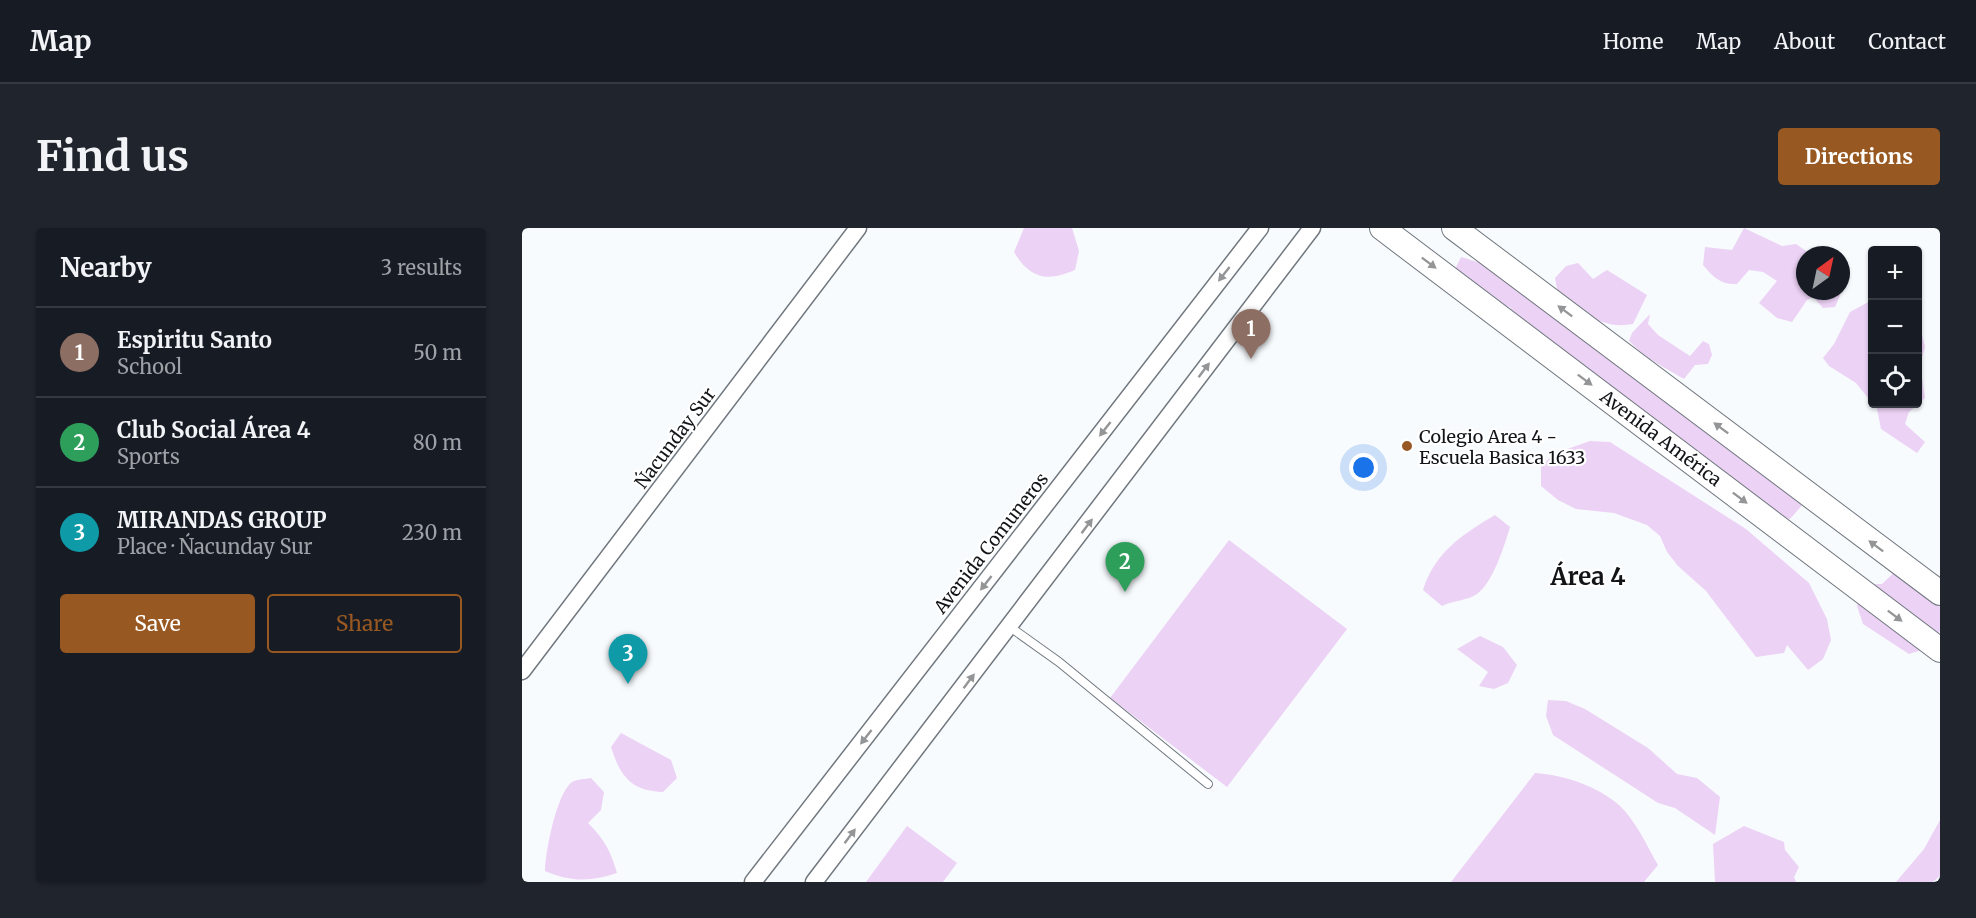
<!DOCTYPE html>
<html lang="en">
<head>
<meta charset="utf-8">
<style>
	body { margin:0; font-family:Merriweather,serif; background:#20242c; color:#f1f3f6 }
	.controls { position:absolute; right:18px; top:18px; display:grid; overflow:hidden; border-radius:6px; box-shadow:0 2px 4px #0004 }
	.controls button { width:54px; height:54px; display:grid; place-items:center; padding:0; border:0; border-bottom:2px solid #363941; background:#171b24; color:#f1f3f6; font:30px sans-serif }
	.compass { position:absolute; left:1274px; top:18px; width:54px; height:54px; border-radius:50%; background:#171b24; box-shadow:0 2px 4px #0004; rotate:33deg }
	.you { position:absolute; left:842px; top:240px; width:21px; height:21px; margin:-15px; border:4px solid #fff; border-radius:50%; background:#1a73e8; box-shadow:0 0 0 9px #1a73e833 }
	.badge { display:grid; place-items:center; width:39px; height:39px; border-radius:50%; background:#985822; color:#fff; font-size:20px; font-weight:700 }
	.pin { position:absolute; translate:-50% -50px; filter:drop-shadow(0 2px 3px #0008) }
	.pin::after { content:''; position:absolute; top:32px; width:21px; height:18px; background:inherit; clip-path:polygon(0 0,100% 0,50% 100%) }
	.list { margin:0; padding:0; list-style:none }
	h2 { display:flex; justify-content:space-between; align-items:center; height:78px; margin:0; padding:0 24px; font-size:26px }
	h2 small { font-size:20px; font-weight:400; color:#9ea1a6 }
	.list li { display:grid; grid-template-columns:39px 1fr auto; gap:18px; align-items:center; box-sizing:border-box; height:90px; padding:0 24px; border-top:2px solid #363941 }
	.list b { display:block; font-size:22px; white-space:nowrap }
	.list p { margin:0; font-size:20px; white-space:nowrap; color:#9ea1a6 }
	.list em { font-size:20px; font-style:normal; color:#9ea1a6 }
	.actions { display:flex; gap:12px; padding:18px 24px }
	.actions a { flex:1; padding:14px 0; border:2px solid #985822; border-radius:6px; text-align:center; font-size:21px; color:#985822 }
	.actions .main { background:#985822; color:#fff }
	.icon { flex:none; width:33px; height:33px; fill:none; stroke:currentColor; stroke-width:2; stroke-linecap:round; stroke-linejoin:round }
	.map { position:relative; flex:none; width:1418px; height:654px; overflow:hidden; border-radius:6px }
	header { display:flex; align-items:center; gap:36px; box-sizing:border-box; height:84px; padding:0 30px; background:#171b24; border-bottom:2px solid #363941 }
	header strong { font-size:28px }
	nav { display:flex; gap:33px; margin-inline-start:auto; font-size:21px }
	.intro { display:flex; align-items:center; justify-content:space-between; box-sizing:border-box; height:144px; padding:0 36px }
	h1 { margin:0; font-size:42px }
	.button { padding:15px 27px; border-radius:6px; background:#985822; color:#fff; font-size:21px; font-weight:700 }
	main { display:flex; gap:36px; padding:0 36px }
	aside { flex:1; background:#171b24; border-radius:6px; box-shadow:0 2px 4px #0004 }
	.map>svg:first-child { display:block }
	.green { fill:#ecd2f5 }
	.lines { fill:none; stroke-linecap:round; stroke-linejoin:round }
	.service-casing { stroke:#70777e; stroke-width:10 }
	.minor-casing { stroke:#70777e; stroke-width:19 }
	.secondary-casing { stroke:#70777e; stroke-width:26 }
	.service { stroke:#fff; stroke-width:8 }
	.minor { stroke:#fff; stroke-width:16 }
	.secondary { stroke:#fff; stroke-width:24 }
	.oneway { fill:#949597 }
	.poi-dot { fill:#985822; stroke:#fff; stroke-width:2 }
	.labels { text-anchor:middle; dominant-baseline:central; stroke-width:4.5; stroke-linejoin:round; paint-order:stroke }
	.poi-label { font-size:18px; fill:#121417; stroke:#fff; text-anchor:start }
	.street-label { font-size:18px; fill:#121417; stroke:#fff }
	.district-label { font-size:24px; font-weight:bold; fill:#121417; stroke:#fff }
</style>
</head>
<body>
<header>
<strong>Map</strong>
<nav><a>Home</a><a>Map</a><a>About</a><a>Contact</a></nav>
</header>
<div class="intro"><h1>Find us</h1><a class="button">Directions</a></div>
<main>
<aside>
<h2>Nearby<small>3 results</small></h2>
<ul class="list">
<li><span class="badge" style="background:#8d6e63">1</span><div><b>Espiritu Santo</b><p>School</p></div><em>50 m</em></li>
<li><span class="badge" style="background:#2e9e5b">2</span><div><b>Club Social Área 4</b><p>Sports</p></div><em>80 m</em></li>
<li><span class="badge" style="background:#0f9aa8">3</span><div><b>MIRANDAS GROUP</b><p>Place · Ńacunday Sur</p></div><em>230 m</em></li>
</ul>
<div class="actions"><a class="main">Save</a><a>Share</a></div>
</aside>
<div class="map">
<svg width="1418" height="654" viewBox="0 0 1418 654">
	<rect width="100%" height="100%" fill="#f8fbfe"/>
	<g class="green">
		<path d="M502,0H550L557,23L553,42C525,54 508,51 492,24Z"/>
		<path d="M1222,0L1260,18L1274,16L1290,27H1283V63H1319V42L1322,43L1323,56L1313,79L1301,80L1291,69L1285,72L1270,94L1255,90L1237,75L1255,53L1241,44L1227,42L1215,56C1199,57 1191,49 1181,37L1183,19L1210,22Z"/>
		<path d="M939,29C976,39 992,53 1018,80L1282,275L1268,291L1241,288L986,81L990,80L970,74L931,45Z"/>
		<path d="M1056,35L1071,51L1085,42L1125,67L1111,96C1079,102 1060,83 1036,66L1033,50L1044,38Z"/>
		<polygon points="1350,72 1350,175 1334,155 1307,138 1301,130 1312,116 1328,84"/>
		<path d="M1128,86L1126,96L1136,107L1168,128L1181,113L1187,116L1190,127L1186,136L1173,137L1162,151C1142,139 1124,131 1107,113L1110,105Z"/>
		<polygon points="1396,91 1403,119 1398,136 1403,170 1387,184 1383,196 1403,214 1395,225 1359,201 1355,181 1351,176 1396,176"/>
		<polygon points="1068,213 1088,214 1224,301 1287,355 1305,391 1309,412 1301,431 1286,442 1265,417 1262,425 1234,429 1184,363 1156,338 1145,324 1138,308 1125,297 1092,285 1054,281 1036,272 1019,258 1019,239 1031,226"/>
		<path d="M973,287L988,299C983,316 971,355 955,366C947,372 930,373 920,378L901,362C913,324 941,306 973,287Z"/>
		<polygon points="707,312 825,401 705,559 588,470"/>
		<polygon points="1385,332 1418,348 1418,403 1406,420 1387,426 1341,396 1335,378 1342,356 1360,356"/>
		<polygon points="958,408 981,419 995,437 986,455 972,461 957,458 966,444 935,421"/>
		<polygon points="1026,472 1044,473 1063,481 1126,520 1155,546 1175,550 1198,569 1193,607 1153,580 1136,575 1031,507 1024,488"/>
		<path d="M99,505L149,532L155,550L141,564C109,563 98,548 89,519Z"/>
		<path d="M1013,545C1042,547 1076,558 1098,578C1114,593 1125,618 1136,637L1122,654H929Z"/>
		<path d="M69,550L82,564L79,582L66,595C82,611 89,623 95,645C70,654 48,654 23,643C23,625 35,564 50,554C55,551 64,551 69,550Z"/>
		<polygon points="1418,592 1418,648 1411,654 1374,654 1402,621"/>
		<polygon points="385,598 435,635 421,654 344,654"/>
		<polygon points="1222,598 1262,614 1263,622 1277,639 1272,649 1274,654 1193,654 1191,616"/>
	</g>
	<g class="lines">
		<defs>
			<polyline id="service" points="488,399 537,434 686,556"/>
			<g id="minor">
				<polyline points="0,443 336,0"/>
				<polyline points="231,654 738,0"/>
				<polyline points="292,654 790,0"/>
			</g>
			<g id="secondary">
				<polyline points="860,0 1418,422"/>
				<polyline points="932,0 1418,365"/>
			</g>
		</defs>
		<use href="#service" class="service-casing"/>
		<use href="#minor" class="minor-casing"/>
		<use href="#secondary" class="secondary-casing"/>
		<use href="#service" class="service"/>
		<use href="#minor" class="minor"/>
		<use href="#secondary" class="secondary"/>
	</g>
	<defs><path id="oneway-solid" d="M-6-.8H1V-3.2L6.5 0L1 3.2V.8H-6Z" transform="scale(1.5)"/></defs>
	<g class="oneway">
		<use href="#oneway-solid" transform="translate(907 35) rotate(37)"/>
		<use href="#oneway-solid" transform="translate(702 46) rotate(128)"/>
		<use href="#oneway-solid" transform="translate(1043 83) rotate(-143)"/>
		<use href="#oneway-solid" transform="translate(682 142) rotate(-53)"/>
		<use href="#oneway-solid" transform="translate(1063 152) rotate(37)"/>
		<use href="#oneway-solid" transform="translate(1199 200) rotate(-143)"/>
		<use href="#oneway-solid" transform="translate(583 201) rotate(128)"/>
		<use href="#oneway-solid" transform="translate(1218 270) rotate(37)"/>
		<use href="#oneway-solid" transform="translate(565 298) rotate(-53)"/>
		<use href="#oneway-solid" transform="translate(1354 318) rotate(-143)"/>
		<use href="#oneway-solid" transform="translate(464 355) rotate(128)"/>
		<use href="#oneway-solid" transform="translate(1373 388) rotate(37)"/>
		<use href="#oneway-solid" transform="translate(447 453) rotate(-53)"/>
		<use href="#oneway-solid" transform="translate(344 509) rotate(128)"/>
		<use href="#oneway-solid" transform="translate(328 608) rotate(-53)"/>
	</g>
	<circle class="poi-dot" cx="885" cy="218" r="6"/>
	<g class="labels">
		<g class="poi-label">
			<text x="897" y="208">Colegio Area 4 -<tspan x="897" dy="21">Escuela Basica 1633</tspan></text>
		</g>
		<g class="street-label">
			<text transform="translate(153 210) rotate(-53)">Ńacunday Sur</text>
			<text transform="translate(1139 210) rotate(37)">Avenida América</text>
			<text transform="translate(469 315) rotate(-52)">Avenida Comuneros</text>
		</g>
		<g class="district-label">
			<text x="1066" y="348">Área 4</text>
		</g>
	</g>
</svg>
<div class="controls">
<button>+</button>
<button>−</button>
<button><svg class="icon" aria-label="locate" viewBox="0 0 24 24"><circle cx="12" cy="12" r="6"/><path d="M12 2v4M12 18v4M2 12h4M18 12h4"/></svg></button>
</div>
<svg class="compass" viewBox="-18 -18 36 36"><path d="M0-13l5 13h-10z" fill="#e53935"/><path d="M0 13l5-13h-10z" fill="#9ea1a6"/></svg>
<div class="you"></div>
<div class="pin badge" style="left:729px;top:131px;background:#8d6e63">1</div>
<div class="pin badge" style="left:603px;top:364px;background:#2e9e5b">2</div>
<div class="pin badge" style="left:106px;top:456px;background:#0f9aa8">3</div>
</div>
</main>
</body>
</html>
